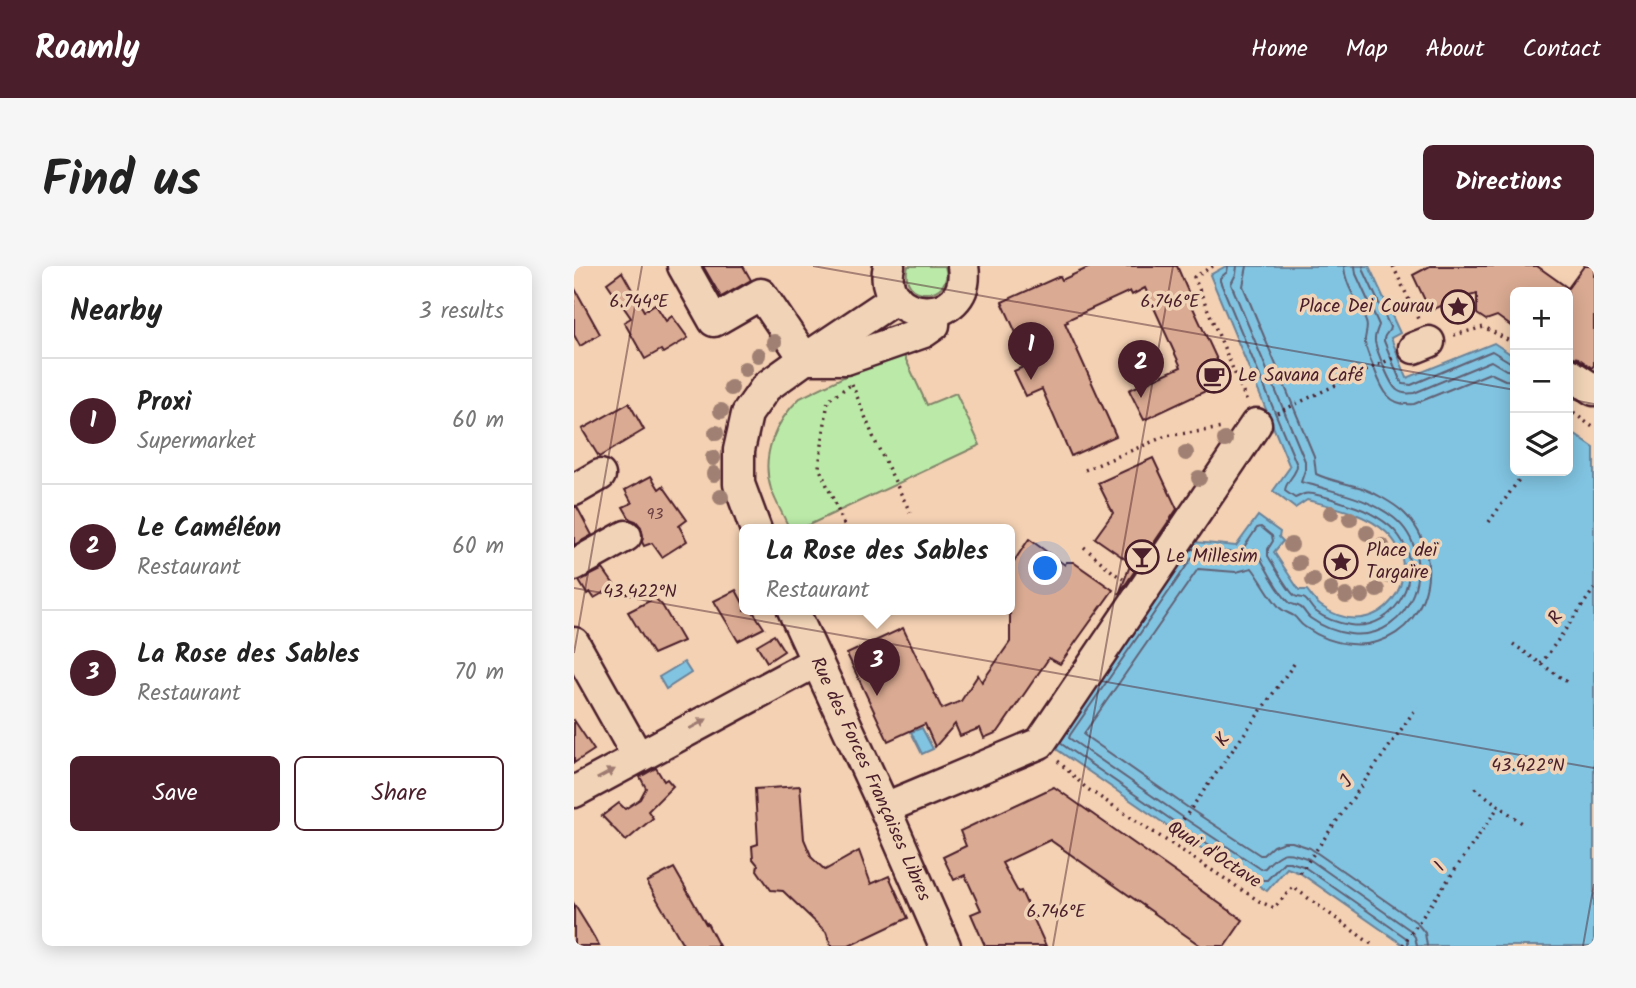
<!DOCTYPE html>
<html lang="en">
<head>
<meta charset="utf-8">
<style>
	body { margin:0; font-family:Kalam,sans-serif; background:#f6f6f6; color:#222 }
	.controls { position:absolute; right:21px; top:21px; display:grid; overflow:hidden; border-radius:10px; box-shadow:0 4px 18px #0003 }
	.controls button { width:63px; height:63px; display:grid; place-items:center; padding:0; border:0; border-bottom:2px solid #e0e0e0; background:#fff; color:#222; font:35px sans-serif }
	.you { position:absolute; left:472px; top:303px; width:24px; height:24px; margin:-18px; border:5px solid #fff; border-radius:50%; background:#1a73e8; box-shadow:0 0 0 10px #1a73e833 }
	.badge { display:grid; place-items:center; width:46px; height:46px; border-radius:50%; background:#4a1f2b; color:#fff; font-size:23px; font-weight:700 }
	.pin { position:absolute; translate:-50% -58px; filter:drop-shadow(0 2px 4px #0008) }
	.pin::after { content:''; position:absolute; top:37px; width:24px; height:21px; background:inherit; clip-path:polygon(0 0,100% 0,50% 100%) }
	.popup { position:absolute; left:165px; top:258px; width:276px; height:91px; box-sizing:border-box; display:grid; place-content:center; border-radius:10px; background:#fff; filter:drop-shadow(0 2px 5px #0005); font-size:23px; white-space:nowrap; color:#767676 }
	.popup b { font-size:26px; color:#222 }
	.popup::after { content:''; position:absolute; left:50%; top:100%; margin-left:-14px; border:14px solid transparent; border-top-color:#fff }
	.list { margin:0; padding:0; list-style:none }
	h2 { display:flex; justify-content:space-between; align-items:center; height:91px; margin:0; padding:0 28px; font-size:30px }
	h2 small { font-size:23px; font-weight:400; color:#767676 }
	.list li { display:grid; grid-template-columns:46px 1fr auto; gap:21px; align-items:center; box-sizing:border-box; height:126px; padding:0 28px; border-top:2px solid #e0e0e0 }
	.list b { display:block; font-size:26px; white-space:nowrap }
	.list p { margin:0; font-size:23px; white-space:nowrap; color:#767676 }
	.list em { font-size:23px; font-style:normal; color:#767676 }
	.actions { display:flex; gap:14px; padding:21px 28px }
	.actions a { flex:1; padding:16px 0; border:2px solid #4a1f2b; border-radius:10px; text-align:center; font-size:24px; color:#4a1f2b }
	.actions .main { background:#4a1f2b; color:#fff }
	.icon { flex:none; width:38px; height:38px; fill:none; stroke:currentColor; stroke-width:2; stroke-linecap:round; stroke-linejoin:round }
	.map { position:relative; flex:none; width:1020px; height:680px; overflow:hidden; border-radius:10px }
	header { display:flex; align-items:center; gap:42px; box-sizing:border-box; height:98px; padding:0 35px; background:#4a1f2b; color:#fff }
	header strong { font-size:33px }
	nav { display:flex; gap:38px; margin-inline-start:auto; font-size:24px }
	.intro { display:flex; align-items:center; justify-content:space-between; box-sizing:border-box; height:168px; padding:0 42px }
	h1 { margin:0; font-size:49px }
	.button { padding:18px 32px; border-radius:10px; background:#4a1f2b; color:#fff; font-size:24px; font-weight:700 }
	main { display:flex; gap:42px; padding:0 42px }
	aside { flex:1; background:#fff; border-radius:10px; box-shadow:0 4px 18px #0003 }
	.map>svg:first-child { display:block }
	.green { fill:#bbeaa8; stroke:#82846a; stroke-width:2 }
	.water { fill:#81c4e1; stroke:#6b8298; stroke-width:2 }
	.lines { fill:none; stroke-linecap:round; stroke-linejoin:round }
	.shore { stroke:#606174; stroke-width:2 }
	.building { fill:#daaa92; stroke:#4a1f2b; stroke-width:2 }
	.minor-casing { stroke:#4a1f2b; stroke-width:35 }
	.path { stroke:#4a1f2b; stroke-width:3.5; stroke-dasharray:2 5; stroke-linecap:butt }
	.minor { stroke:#f1d4b7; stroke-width:30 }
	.tree { fill:#a08073 }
	.oneway { fill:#9e7a71 }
	.ticks { fill:none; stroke:#4a1f2b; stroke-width:2; stroke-opacity:0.45 }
	.labels { text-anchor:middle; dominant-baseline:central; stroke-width:7; stroke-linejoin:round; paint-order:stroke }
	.number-label { font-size:16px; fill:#6e4245 }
	.poi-label { font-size:19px; fill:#4a1f2b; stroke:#f1d4b7; text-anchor:start }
	.street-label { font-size:19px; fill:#4a1f2b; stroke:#f1d4b7 }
	.ticks-label { font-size:18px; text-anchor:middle; fill:#4a1f2b; stroke:#f1d4b7; stroke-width:7; stroke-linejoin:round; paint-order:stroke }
</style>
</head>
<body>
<header>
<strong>Roamly</strong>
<nav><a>Home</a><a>Map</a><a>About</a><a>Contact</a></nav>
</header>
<div class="intro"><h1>Find us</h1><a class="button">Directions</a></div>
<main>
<aside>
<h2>Nearby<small>3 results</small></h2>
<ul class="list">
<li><span class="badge">1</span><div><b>Proxi</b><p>Supermarket</p></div><em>60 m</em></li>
<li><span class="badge">2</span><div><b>Le Caméléon</b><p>Restaurant</p></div><em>60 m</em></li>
<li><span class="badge">3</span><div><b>La Rose des Sables</b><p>Restaurant</p></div><em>70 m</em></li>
</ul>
<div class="actions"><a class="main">Save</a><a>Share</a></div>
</aside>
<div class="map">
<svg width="1020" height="680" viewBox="0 0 1020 680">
	<rect width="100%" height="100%" fill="#f4d1b3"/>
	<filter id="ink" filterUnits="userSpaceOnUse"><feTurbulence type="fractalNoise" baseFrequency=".0143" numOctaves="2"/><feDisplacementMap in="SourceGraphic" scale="14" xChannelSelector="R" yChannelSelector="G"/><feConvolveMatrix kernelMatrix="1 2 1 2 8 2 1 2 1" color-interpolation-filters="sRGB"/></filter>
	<g filter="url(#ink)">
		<g class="green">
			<path d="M334,0H371C382,35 323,37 334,0Z"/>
			<path d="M327,83L353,139L382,127L406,179L224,264H216C210,250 202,237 197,223C186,189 202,155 226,132Z"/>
		</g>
		<g class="water">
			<path d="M652,0H795L826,67L817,72L833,112L920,77L941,91V205H994V164L1020,182V680H831L726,607L713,602L693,625L601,565L472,476L610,275L662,280L684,250L706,266L705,271L709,275L700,286L725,324H733C737,329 741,336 747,340C805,382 857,307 812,266C791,247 760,241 733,234L721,242L699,225L716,201L636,9Z"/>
			<polygon points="110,396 117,407 92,423 85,411"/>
			<polygon points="348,462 359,483 348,488 337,466"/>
		</g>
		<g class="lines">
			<g class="shore">
				<path d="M663,0L662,8L657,18L731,195V204L727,216C732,218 737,218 742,220C769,228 798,234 820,252C867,290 839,376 776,368C762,366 747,360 736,352C732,349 730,343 726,341C723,339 719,339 716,337C705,328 688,296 682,283L679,284L671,293L663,296L618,292L496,469L495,472L610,552L687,603L691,602C707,584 712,584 735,593L836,664L841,671L843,680"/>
				<path d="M673,0L669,20L740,190L742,208C756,215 773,217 788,222C801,227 819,237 829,246C880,294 849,385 776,378C760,377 744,370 731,361C726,358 724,353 720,350C715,347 710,346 706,342C695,330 688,315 678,302L662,306L624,303L511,466L510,469L616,543L686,589H689L699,580L710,576H718L736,582L842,656L851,667L853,680"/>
				<path d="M770,0C771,20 785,37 792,56C795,63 790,69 791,77C792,85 797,94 800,102C808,123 814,141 840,138L916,107L931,114L941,115"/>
				<path d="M781,0L782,8L805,59C803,65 800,70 801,76C803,85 816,119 823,124C828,128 833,128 840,127L917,95L932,104L941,105"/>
				<path d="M789,0L790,5L816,61C816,67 809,68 810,75L826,114L829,118L837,119L918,85L936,96H941"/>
				<path d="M618,283L664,287L668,284L683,262L687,261L698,270L699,275L694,283V290C699,298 714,325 721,330C724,332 728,331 731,333C735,336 737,342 741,345C750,352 764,357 776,359C823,366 852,306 825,270C815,256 793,244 776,239C767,236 738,225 730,228C727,229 724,231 721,232L711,225C711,215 723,209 723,199L646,15V12L653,6L654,0"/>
				<polyline points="486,477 605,559 689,614 693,614 710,596 716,596 729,600 831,671 834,675 834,680"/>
			</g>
		</g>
		<g class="building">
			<polygon points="129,0 169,0 177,14 147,31"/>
			<polygon points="518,0 603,0 616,30 614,31 653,115 570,154 555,124 607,101 571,22 558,29 556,25 493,54 494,56 491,57 542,170 497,190 468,123 452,130 440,105 456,98 428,36 486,10 488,14"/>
			<polygon points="856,0 963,0 994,22 1010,0 1020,0 1020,99 1018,102 1004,92 994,90 994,26 941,26 941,63 923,50 912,54 903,48 903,28 880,34 856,45 839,9"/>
			<polygon points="48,6 70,45 81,38 92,55 98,50 114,72 89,87 87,84 71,93 50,56 57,52 33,17"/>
			<polygon points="0,21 26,68 6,80 0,69"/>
			<polygon points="55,137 70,164 25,191 8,163"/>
			<polygon points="579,192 603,243 545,328 557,297 521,272 539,247 524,217"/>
			<polygon points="77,210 85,223 89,220 113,254 105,260 113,275 88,291 78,277 70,280 68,276 69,270 67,261 62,255 56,253 49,241 58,237 51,224"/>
			<polygon points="0,241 3,241 18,269 0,279"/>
			<polygon points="455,273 491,299 492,296 499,296 539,324 486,398 475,392 424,466 410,472 406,462 386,470 381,458 361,481 351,458 314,475 273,388 329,362 368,443 387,435 404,409 408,416 436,376 436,301"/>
			<polygon points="29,303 41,320 20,332 16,326 13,328 5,315"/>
			<polygon points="162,324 170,339 170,344 178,344 190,362 164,375 140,335"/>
			<polygon points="81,332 88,339 109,375 79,388 54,346"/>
			<polygon points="200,369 210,385 193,396 183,379"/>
			<polygon points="0,454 20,484 0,497"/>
			<polygon points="82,502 90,515 93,513 99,520 74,545 79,552 52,575 28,550 45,537 51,543 66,533 72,522 66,511"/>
			<polygon points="226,520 230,573 238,592 251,604 285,585 297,618 315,610 334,652 275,680 257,680 252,666 209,625 197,624 183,604 184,599 179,593 178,580 184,578 181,523"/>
			<polygon points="480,521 669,654 651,680 627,680 476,574 428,597 444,626 447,625 472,680 411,680 397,648 407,644 391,609 380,614 369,591 392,580 386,565"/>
			<polygon points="100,602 132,658 133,657 145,680 110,680 73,616"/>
			<polygon points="0,638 16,664 25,680 0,680"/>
		</g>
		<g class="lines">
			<defs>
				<g id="minor">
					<polyline points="109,0 140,55 187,28 231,93 272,93 350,66 360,59 361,45"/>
					<path d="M315,0C301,56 399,65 389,0"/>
					<polyline points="840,82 855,76"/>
					<polyline points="994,107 1020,124"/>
					<polyline points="0,224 26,209"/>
					<polyline points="182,264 165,218 165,184 173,148 192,121 231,93 322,32"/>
					<polyline points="0,299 52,270"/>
					<path id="s1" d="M219,344L311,543L371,680"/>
					<polyline points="0,377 64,491"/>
					<polyline points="0,526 243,395"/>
					<polyline points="311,542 466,477 682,158"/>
				</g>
			</defs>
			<use href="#minor" class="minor-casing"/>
			<g class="path">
				<polyline points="639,0 620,11 673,136"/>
				<polyline points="819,0 845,55"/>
				<polyline points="880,69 910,61 941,78"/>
				<polyline points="278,118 301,175 336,246"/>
				<polyline points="994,143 1020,162"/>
				<polyline points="703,147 819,92"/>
				<polyline points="511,204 592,170 649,162"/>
				<polyline points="915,256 951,205"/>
				<polyline points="274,264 270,258 245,201 254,134 278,118"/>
				<polyline points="510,281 540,307 549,313"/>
				<polyline points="939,378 996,418"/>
				<polyline points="967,398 1020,323"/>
				<polyline points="484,495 512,522 685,635 700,642 719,621 800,680"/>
				<polyline points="901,522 948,557"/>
				<polyline points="601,565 720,398"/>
				<polyline points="726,607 843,441"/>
				<polyline points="829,679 925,540"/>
			</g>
			<use href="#minor" class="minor"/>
		</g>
		<g class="tree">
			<circle cx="200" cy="76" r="8"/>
			<circle cx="184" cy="89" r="8"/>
			<circle cx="171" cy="103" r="8"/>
			<circle cx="157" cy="122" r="8"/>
			<circle cx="147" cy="145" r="8"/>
			<circle cx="142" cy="167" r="8"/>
			<circle cx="651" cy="174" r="8"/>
			<circle cx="612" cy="187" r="8"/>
			<circle cx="139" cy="192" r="8"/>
			<circle cx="140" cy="208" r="8"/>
			<circle cx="625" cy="212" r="8"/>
			<circle cx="147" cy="231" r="8"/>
			<circle cx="757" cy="247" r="8"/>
			<circle cx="776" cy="253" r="8"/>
			<circle cx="793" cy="267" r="8"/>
			<circle cx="717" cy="279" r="8"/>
			<circle cx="808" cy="280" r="8"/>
			<circle cx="725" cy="297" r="8"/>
			<circle cx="815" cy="310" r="8"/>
			<circle cx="739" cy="314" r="8"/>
			<circle cx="757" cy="323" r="8"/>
			<circle cx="803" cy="324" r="8"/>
			<circle cx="772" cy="330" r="8"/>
			<circle cx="788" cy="330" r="8"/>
		</g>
		<defs><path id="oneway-solid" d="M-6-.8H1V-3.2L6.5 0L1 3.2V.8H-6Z" transform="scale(1.75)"/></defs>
		<g class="oneway">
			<use href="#oneway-solid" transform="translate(124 458) rotate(-29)"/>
			<use href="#oneway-solid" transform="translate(32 508) rotate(-28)"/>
		</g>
	</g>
	<path class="ticks" d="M239,0L941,124M994,133L1020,138M0,322L1020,502M0,387L68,0M479,680L599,0M1009,680L1020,618"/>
	<defs>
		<symbol id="sight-ring" viewBox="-11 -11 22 22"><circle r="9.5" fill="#f1d4b7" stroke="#4a1f2b" stroke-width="1.5"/><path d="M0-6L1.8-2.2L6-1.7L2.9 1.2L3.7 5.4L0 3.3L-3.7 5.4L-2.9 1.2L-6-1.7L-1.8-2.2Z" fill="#4a1f2b"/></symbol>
		<symbol id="cafe-ring" viewBox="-11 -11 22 22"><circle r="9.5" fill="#f1d4b7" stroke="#4a1f2b" stroke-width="1.5"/><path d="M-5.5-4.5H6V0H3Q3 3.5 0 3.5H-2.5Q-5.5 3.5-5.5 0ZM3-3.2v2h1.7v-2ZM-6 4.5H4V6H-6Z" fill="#4a1f2b"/></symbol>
		<symbol id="bar-ring" viewBox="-11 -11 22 22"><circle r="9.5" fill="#f1d4b7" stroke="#4a1f2b" stroke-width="1.5"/><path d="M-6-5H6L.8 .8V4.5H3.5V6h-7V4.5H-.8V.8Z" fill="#4a1f2b"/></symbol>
	</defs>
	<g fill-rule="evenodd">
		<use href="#sight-ring" x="865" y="22" width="38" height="38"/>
		<use href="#cafe-ring" x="621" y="91" width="38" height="38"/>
		<use href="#bar-ring" x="549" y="272" width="38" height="38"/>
		<use href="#sight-ring" x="748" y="277" width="38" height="38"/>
	</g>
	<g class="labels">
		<g class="number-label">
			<text x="81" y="248">93</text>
		</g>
		<g class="poi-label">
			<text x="860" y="41" text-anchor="end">Place Dei Courau</text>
			<text x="664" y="110">Le Savana Café</text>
			<text x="792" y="285">Place deï<tspan x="792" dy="22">Targaïre</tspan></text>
			<text x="592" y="291">Le Millesim</text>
		</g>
		<g class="street-label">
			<text transform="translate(982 352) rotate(-55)">R</text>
			<text transform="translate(649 474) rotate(-54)">K</text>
			<text stroke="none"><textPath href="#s1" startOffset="186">Rue des Forces Françaises Libres</textPath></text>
			<text transform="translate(773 516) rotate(-55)">J</text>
			<text transform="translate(640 589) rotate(33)">Quai d'Octave</text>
			<text transform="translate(866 601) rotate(-55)">I</text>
		</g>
	</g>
	<g class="ticks-label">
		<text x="65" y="41">6.744°E</text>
		<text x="596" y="41">6.746°E</text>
		<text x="66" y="331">43.422°N</text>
		<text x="954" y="505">43.422°N</text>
		<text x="482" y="651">6.746°E</text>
	</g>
</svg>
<div class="controls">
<button>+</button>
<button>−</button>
<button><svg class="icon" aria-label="layers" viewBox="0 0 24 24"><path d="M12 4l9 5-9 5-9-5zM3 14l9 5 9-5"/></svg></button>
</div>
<div class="you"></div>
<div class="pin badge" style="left:457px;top:114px">1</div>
<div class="pin badge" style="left:567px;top:132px">2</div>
<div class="pin badge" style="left:303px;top:430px">3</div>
<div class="popup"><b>La Rose des Sables</b>Restaurant</div>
</div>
</main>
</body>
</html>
